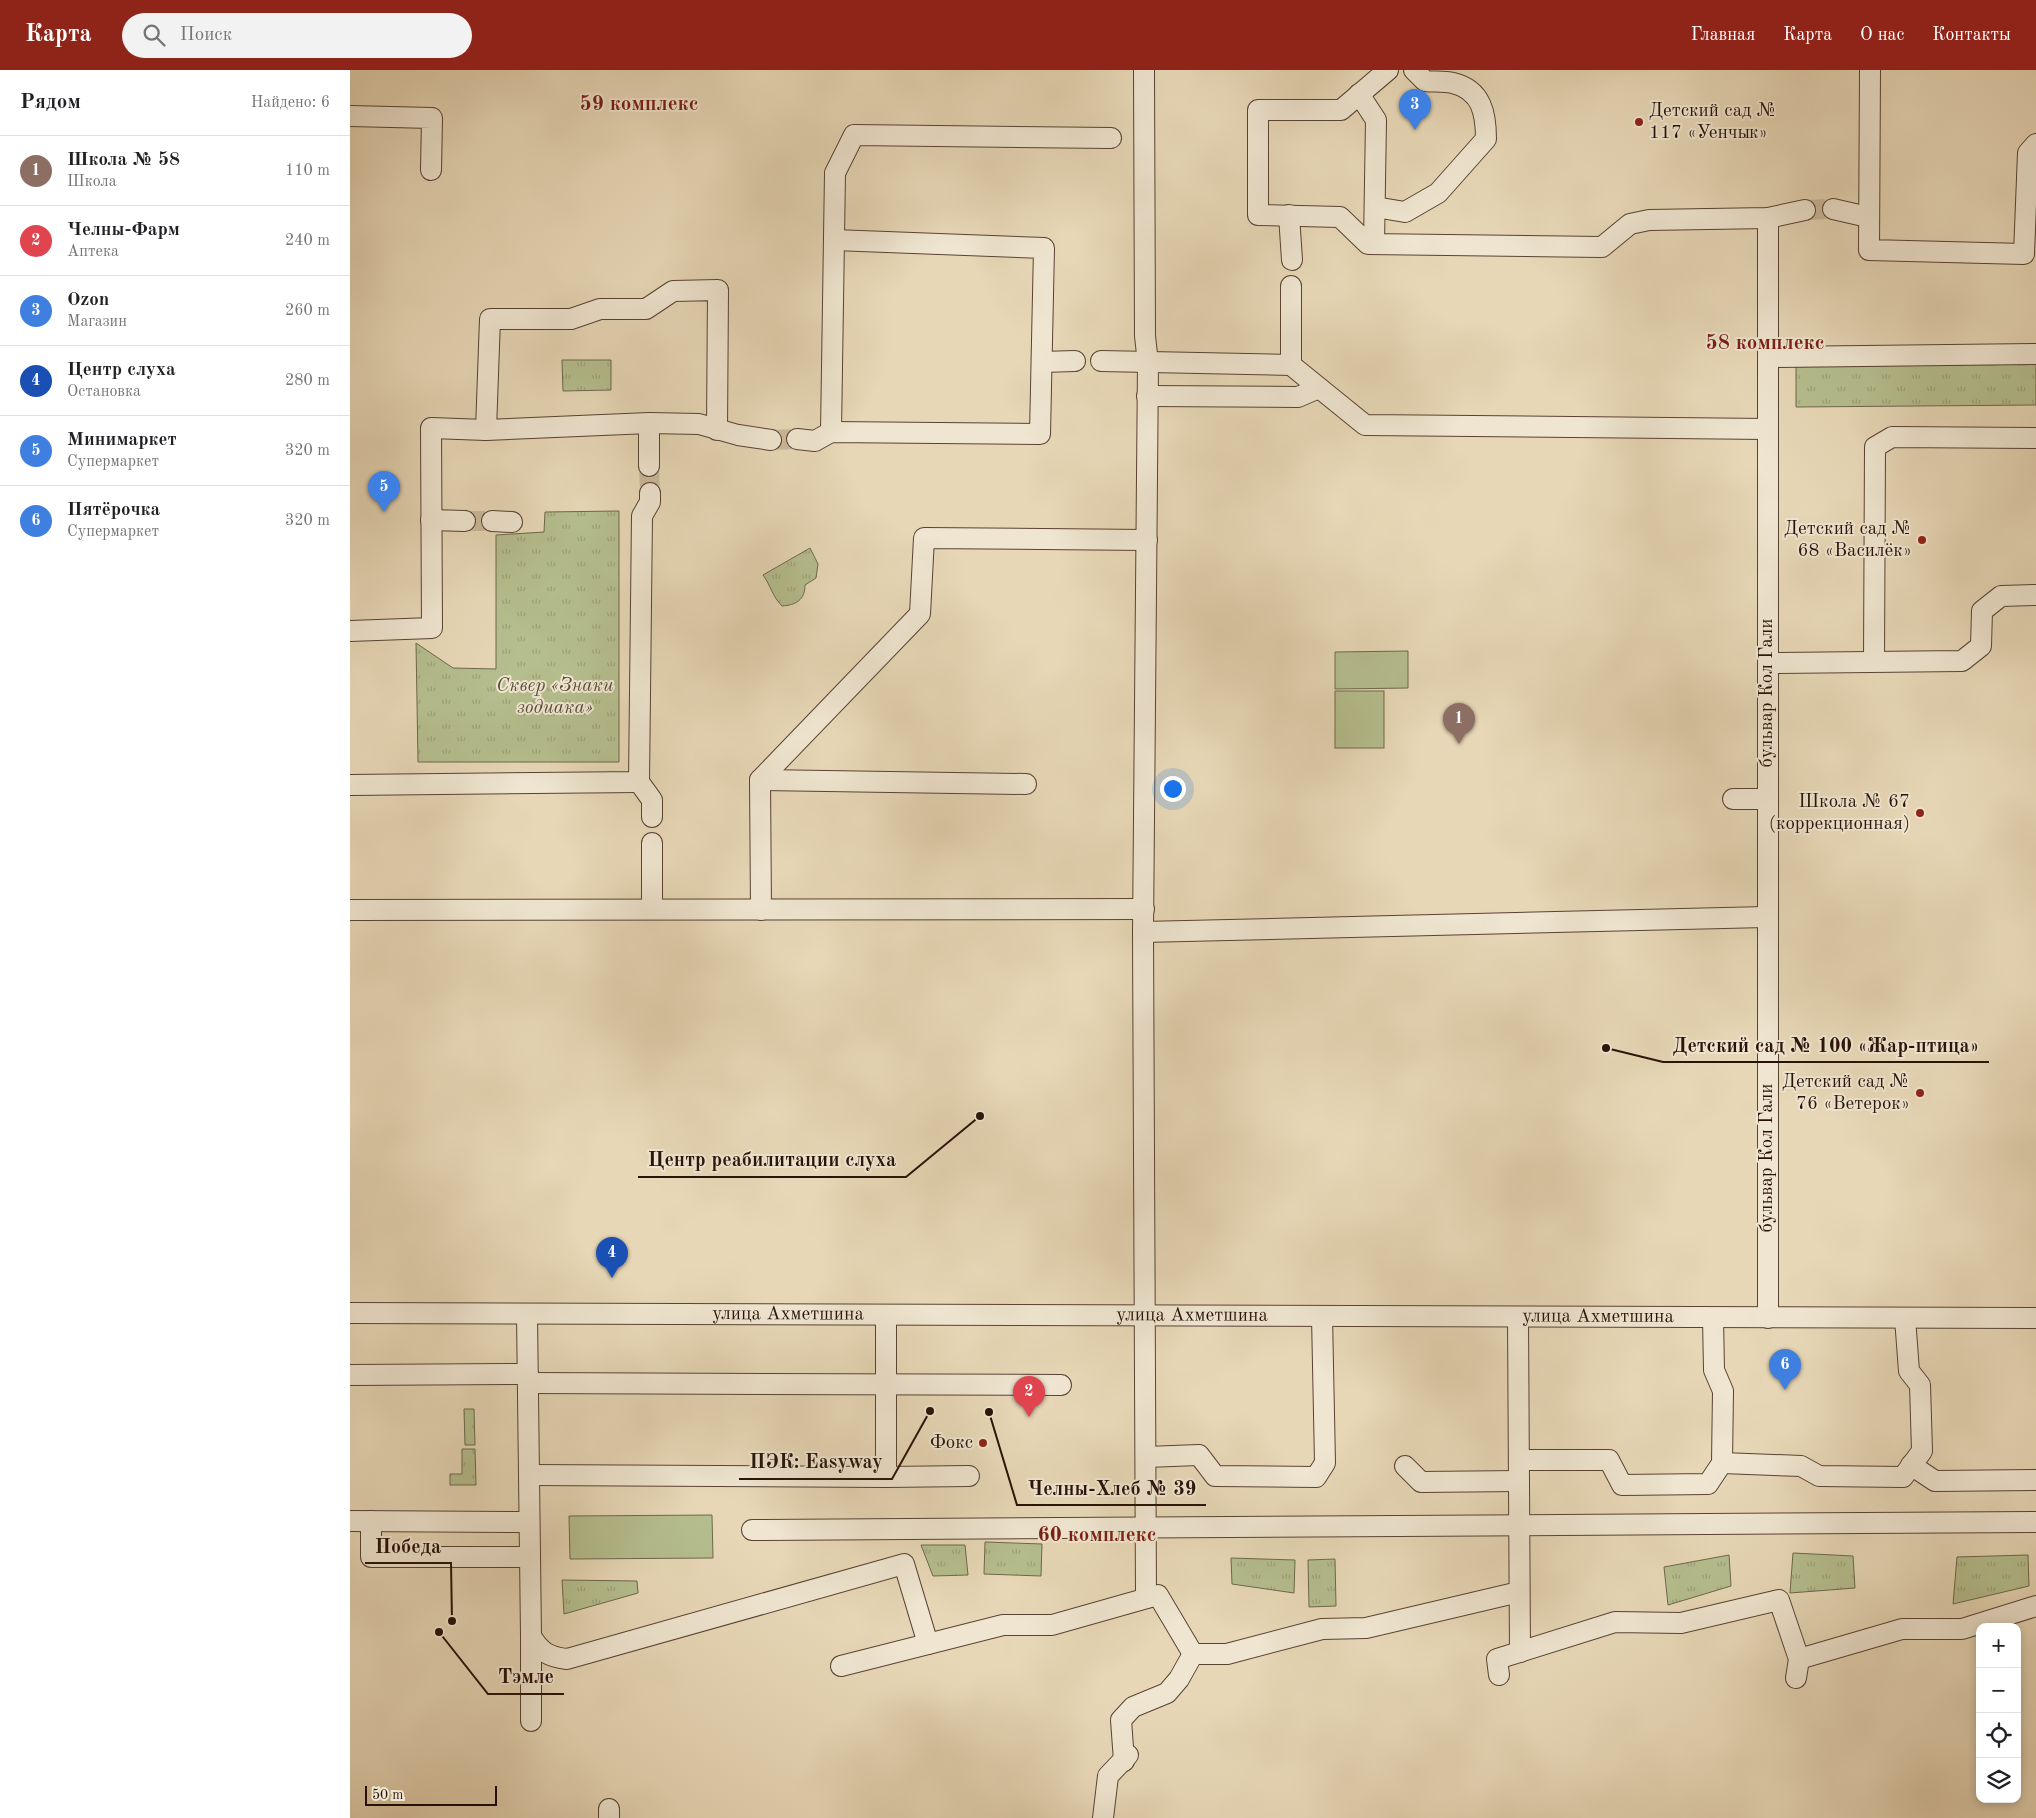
<!DOCTYPE html>
<html lang="ru">
<head>
<meta charset="utf-8">
<style>
	body { margin:0; font-family:"Old Standard TT",serif; background:#f2f2f2; color:#202124 }
	.controls { position:absolute; right:15px; bottom:15px; display:grid; overflow:hidden; border-radius:10px; box-shadow:0 2px 8px #0003 }
	.controls button { width:45px; height:45px; display:grid; place-items:center; padding:0; border:0; border-bottom:1px solid #e0e0e0; background:#fff; color:#202124; font:25px sans-serif }
	.scale { position:absolute; left:15px; bottom:12px; width:132px; box-sizing:border-box; padding-left:5px; border:2px solid #281208; border-top:0; font-size:14px; line-height:18px; white-space:nowrap; color:#281208; -webkit-text-stroke:4px #efe5d0; paint-order:stroke }
	.you { position:absolute; left:822px; top:718px; width:18px; height:18px; margin:-12px; border:4px solid #fff; border-radius:50%; background:#1a73e8; box-shadow:0 0 0 8px #1a73e833 }
	.badge { display:grid; place-items:center; width:32px; height:32px; border-radius:50%; background:#8f2418; color:#fff; font-size:16px; font-weight:700 }
	.pin { position:absolute; translate:-50% -41px; filter:drop-shadow(0 1px 2px #0008) }
	.pin::after { content:''; position:absolute; top:26px; width:18px; height:15px; background:inherit; clip-path:polygon(0 0,100% 0,50% 100%) }
	.list { margin:0; padding:0; list-style:none }
	h2 { display:flex; justify-content:space-between; align-items:center; height:65px; margin:0; padding:0 20px; font-size:21px }
	h2 small { font-size:16px; font-weight:400; color:#757577 }
	.list li { display:grid; grid-template-columns:32px 1fr auto; gap:15px; align-items:center; box-sizing:border-box; height:70px; padding:0 20px; border-top:1px solid #e0e0e0 }
	.list b { display:block; font-size:19px; white-space:nowrap }
	.list p { margin:0; font-size:16px; white-space:nowrap; color:#757577 }
	.list em { font-size:16px; font-style:normal; color:#757577 }
	.icon { flex:none; width:28px; height:28px; fill:none; stroke:currentColor; stroke-width:2; stroke-linecap:round; stroke-linejoin:round }
	.map { position:relative; flex:none; width:1686px; height:1748px; overflow:hidden }
	header { display:flex; align-items:center; gap:30px; box-sizing:border-box; height:70px; padding:0 25px; background:#8f2418; color:#fff }
	header strong { font-size:24px }
	nav { display:flex; gap:28px; margin-inline-start:auto; font-size:18px }
	.search { width:350px; height:45px; background:#f2f2f2; display:flex; align-items:center; gap:12px; box-sizing:border-box; padding:0 18px; border-radius:28px; color:#757577; font-size:19px }
	main { display:flex }
	aside { flex:1; background:#fff }
	.map>svg:first-child { display:block }
	.grass { fill:url(#grass-tufts); stroke:#6e684b }
	.garden { fill:#b5be8e; stroke:#6e684b }
	.lines { fill:none; stroke-linecap:round; stroke-linejoin:round }
	.minor-tunnel { stroke:#cab99c; stroke-width:20; stroke-dasharray:20 10; stroke-linecap:butt }
	.minor-casing { stroke:#584334; stroke-width:22 }
	.minor { stroke:#efe5d0; stroke-width:20 }
	.poi-dot { fill:#8f2418; stroke:#efe5d0; stroke-width:2 }
	.labels { text-anchor:middle; dominant-baseline:central; stroke-width:4; stroke-linejoin:round; paint-order:stroke }
	.poi-label { font-size:19px; fill:#281208; stroke:#efe5d0; text-anchor:end }
	.park-label { font-size:19px; font-style:italic; fill:#594e37; stroke:#efe5d0 }
	.street-label { font-size:19px; fill:#281208; stroke:#efe5d0 }
	.quarter-label { font-size:21px; font-weight:bold; fill:#7a1f14; stroke:#efe5d0 }
	.leader { fill:none; stroke:#281208; stroke-width:2 }
	.callout-dot { fill:#281208; stroke:#efe5d0; stroke-width:2 }
	.callout-label { font-size:20px; text-anchor:middle; font-weight:bold; fill:#281208; stroke:#efe5d0; stroke-width:4; stroke-linejoin:round; paint-order:stroke }
</style>
</head>
<body>
<header>
<strong>Карта</strong>
<div class="search"><svg class="icon" aria-label="search" viewBox="0 0 24 24"><circle cx="10" cy="10" r="6"/><path d="M15 15l6 6"/></svg>Поиск</div>
<nav><a>Главная</a><a>Карта</a><a>О нас</a><a>Контакты</a></nav>
</header>
<main>
<aside>
<h2>Рядом<small>Найдено: 6</small></h2>
<ul class="list">
<li><span class="badge" style="background:#8d6e63">1</span><div><b>Школа № 58</b><p>Школа</p></div><em>110 m</em></li>
<li><span class="badge" style="background:#e0444e">2</span><div><b>Челны-Фарм</b><p>Аптека</p></div><em>240 m</em></li>
<li><span class="badge" style="background:#3f7fe0">3</span><div><b>Ozon</b><p>Магазин</p></div><em>260 m</em></li>
<li><span class="badge" style="background:#1a4fb4">4</span><div><b>Центр слуха</b><p>Остановка</p></div><em>280 m</em></li>
<li><span class="badge" style="background:#3f7fe0">5</span><div><b>Минимаркет</b><p>Супермаркет</p></div><em>320 m</em></li>
<li><span class="badge" style="background:#3f7fe0">6</span><div><b>Пятёрочка</b><p>Супермаркет</p></div><em>320 m</em></li>
</ul>
</aside>
<div class="map">
<svg width="1686" height="1748" viewBox="0 0 1686 1748">
	<defs>
		<pattern id="grass-tufts" width="24" height="20" patternUnits="userSpaceOnUse" patternTransform="scale(1.25)"><rect width="24" height="20" fill="#b5be8e"/><path d="M3 7l-1-3M5 7V3M7 7l1-3M15 17l-1-3M17 17v-4M19 17l1-3" fill="none" stroke="#9ca279"/></pattern>
	</defs>
	<rect width="100%" height="100%" fill="#e7d7b6"/>
	<filter id="stains"><feTurbulence type="fractalNoise" baseFrequency=".004" numOctaves="4"/><feColorMatrix values="0 0 0 0 .2 0 0 0 0 .09 0 0 0 0 .02 0 0 0 .5 -.17"/></filter>
	<radialGradient id="worn" r=".72"><stop offset=".6" stop-color="#630" stop-opacity="0"/><stop offset="1" stop-color="#630" stop-opacity=".3"/></radialGradient>
	<g class="grass">
		<polygon points="212,290 261,290 261,320 213,321"/>
		<polygon points="1686,291 1686,335 1446,337 1446,292"/>
		<polygon points="269,441 269,692 68,692 66,573 103,598 146,599 146,465 194,462 195,442"/>
		<path d="M460,478L468,494L466,508L455,515C455,530 446,535 432,536C422,526 421,516 413,505Z"/>
		<polygon points="114,1339 124,1339 125,1375 115,1375"/>
		<polygon points="112,1379 125,1379 126,1415 100,1415 100,1404 112,1404"/>
		<polygon points="635,1472 692,1474 691,1506 634,1504"/>
		<polygon points="571,1475 615,1475 618,1505 583,1506"/>
		<polygon points="1443,1483 1503,1486 1505,1518 1440,1523"/>
		<polygon points="1379,1485 1381,1516 1318,1535 1314,1497"/>
		<polygon points="1678,1485 1679,1516 1603,1534 1607,1487"/>
		<polygon points="881,1488 945,1490 944,1523 882,1514"/>
		<polygon points="985,1489 986,1536 959,1537 958,1490"/>
		<polygon points="212,1510 287,1511 288,1523 214,1544"/>
	</g>
	<g class="garden">
		<polygon points="1058,581 1058,618 985,619 985,582"/>
		<rect x="985" y="621" width="49" height="57"/>
		<polygon points="362,1445 363,1488 220,1489 219,1446"/>
	</g>
	<g class="lines">
		<g class="minor-tunnel">
			<polyline points="1455,140 1483,139"/>
			<polyline points="421,370 447,369"/>
			<polyline points="299,396 300,423"/>
			<polyline points="115,451 142,451"/>
		</g>
		<defs>
			<g id="minor">
				<polyline points="794,0 795,266 798,293 793,862 796,1528"/>
				<polyline points="1038,0 991,40 908,40 908,145 990,147 1018,174 1252,177 1280,154 1299,150 1418,148 1455,140"/>
				<polyline points="1520,0 1519,180 1674,184 1678,83 1686,74"/>
				<polyline points="1009,24 1026,50 1024,174"/>
				<polyline points="0,46 82,48 81,100"/>
				<path d="M1025,137L1055,142L1088,123L1136,69C1136,44 1132,20 1103,13C1094,11 1084,12 1075,11L1064,0"/>
				<polyline points="1483,139 1518,147"/>
				<polyline points="939,145 942,190"/>
				<polyline points="1418,287 1686,284"/>
				<polyline points="751,291 941,295 1015,355 1418,359"/>
				<polyline points="692,292 725,291"/>
				<polyline points="941,295 941,216"/>
				<polyline points="797,326 948,327 969,318"/>
				<polyline points="299,353 299,396"/>
				<polyline points="136,360 140,249 221,249 250,239 296,239 323,221 368,220 367,360"/>
				<polyline points="481,362 485,103 504,65 761,68"/>
				<polyline points="447,369 465,371 481,362 690,364 694,178 484,170"/>
				<polyline points="81,450 115,451"/>
				<polyline points="142,451 162,452"/>
				<polyline points="0,561 82,558 81,358 136,360 299,353 349,354 388,365 421,370"/>
				<polyline points="1524,591 1525,377 1542,367 1686,368"/>
				<polyline points="1418,593 1612,591 1631,576 1632,541 1651,526 1686,525"/>
				<polyline points="410,710 676,714"/>
				<polyline points="289,712 302,730 302,747"/>
				<polyline points="0,715 289,712 292,446 300,432 300,423"/>
				<polyline points="1383,729 1416,729"/>
				<polyline points="302,773 302,839"/>
				<polyline points="0,840 794,839"/>
				<polyline points="411,840 410,710 570,544 574,468 797,470"/>
				<polyline points="793,862 1416,847"/>
				<path id="s1" d="M0,1243L1686,1248"/>
				<path d="M177,1244L181,1566C190,1582 199,1587 217,1589L554,1494L578,1574"/>
				<polyline points="1168,1247 1170,1582"/>
				<polyline points="1418,1248 1418,148"/>
				<polyline points="0,1305 178,1304"/>
				<polyline points="178,1313 711,1315"/>
				<polyline points="796,1387 849,1385 865,1406 966,1407 975,1393 972,1246"/>
				<polyline points="1169,1390 1259,1390 1272,1415 1358,1414 1372,1393 1373,1321 1364,1300 1363,1248"/>
				<polyline points="1372,1393 1451,1396 1469,1406 1553,1407 1572,1381 1570,1315 1559,1301 1555,1248"/>
				<polyline points="1561,1395 1585,1411 1686,1410"/>
				<polyline points="1055,1396 1071,1412 1169,1411"/>
				<polyline points="179,1405 536,1407 536,1245"/>
				<polyline points="536,1407 619,1406"/>
				<polyline points="0,1451 179,1452"/>
				<polyline points="21,1451 21,1487 179,1487"/>
				<polyline points="402,1460 1686,1452"/>
				<polyline points="181,1566 181,1651"/>
				<polyline points="843,1584 877,1584 972,1559 1016,1558 1169,1522"/>
				<polyline points="1449,1589 1552,1559 1612,1559 1686,1536"/>
				<polyline points="491,1596 653,1555 702,1555 808,1525 843,1584"/>
				<polyline points="1149,1605 1147,1589 1265,1552 1331,1553 1429,1530 1449,1589 1446,1608"/>
				<polyline points="774,1691 771,1650 783,1637 817,1623 829,1609 843,1584"/>
				<polyline points="259,1739 259,1748"/>
				<polyline points="753,1748 758,1706 778,1685"/>
			</g>
		</defs>
		<use href="#minor" class="minor-casing"/>
		<use href="#minor" class="minor"/>
	</g>
	<g class="poi-dot">
		<circle cx="1289" cy="52" r="5"/>
		<circle cx="1572" cy="470" r="5"/>
		<circle cx="1570" cy="743" r="5"/>
		<circle cx="1570" cy="1023" r="5"/>
		<circle cx="633" cy="1373" r="5"/>
	</g>
	<g class="labels">
		<g class="poi-label">
			<text x="1299" y="41" text-anchor="start">Детский сад №<tspan x="1299" dy="22">117 «Уенчык»</tspan></text>
			<text x="1562" y="459">Детский сад №<tspan x="1562" dy="22">68 «Василёк»</tspan></text>
			<text x="1560" y="732">Школа № 67<tspan x="1560" dy="22">(коррекционная)</tspan></text>
			<text x="1560" y="1012">Детский сад №<tspan x="1560" dy="22">76 «Ветерок»</tspan></text>
			<text x="623" y="1373">Фокс</text>
		</g>
		<g class="park-label">
			<text x="205" y="616">Сквер «Знаки<tspan x="205" dy="22">зодиака»</tspan></text>
		</g>
		<g class="street-label">
			<text transform="translate(1417 623) rotate(-90)">бульвар Кол Гали</text>
			<text transform="translate(1417 1088) rotate(-90)">бульвар Кол Гали</text>
			<text stroke="none"><textPath href="#s1" startOffset="438">улица Ахметшина</textPath></text>
			<text stroke="none"><textPath href="#s1" startOffset="842">улица Ахметшина</textPath></text>
			<text stroke="none"><textPath href="#s1" startOffset="1248">улица Ахметшина</textPath></text>
		</g>
		<g class="quarter-label">
			<text x="289" y="34">59 комплекс</text>
			<text x="1415" y="273">58 комплекс</text>
			<text x="747" y="1465">60 комплекс</text>
		</g>
	</g>
	<path class="leader" d="M1256 978L1313 992H1639M630 1046L556 1107H288M580 1341L542 1409H389M639 1342L667 1435H856M102 1551L101 1493H15M89 1562L138 1624H214"/>
	<g class="callout-dot">
		<circle cx="1256" cy="978" r="5"/>
		<circle cx="630" cy="1046" r="5"/>
		<circle cx="580" cy="1341" r="5"/>
		<circle cx="639" cy="1342" r="5"/>
		<circle cx="102" cy="1551" r="5"/>
		<circle cx="89" cy="1562" r="5"/>
	</g>
	<g class="callout-label">
		<text x="1476" y="982">Детский сад № 100 «Жар-птица»</text>
		<text x="422" y="1096">Центр реабилитации слуха</text>
		<text x="466" y="1398">ПЭК: Easyway</text>
		<text x="762" y="1425">Челны-Хлеб № 39</text>
		<text x="58" y="1483">Победа</text>
		<text x="176" y="1613">Тэмле</text>
	</g>
	<rect width="100%" height="100%" filter="url(#stains)"/>
	<rect width="100%" height="100%" fill="url(#worn)"/>
</svg>
<div class="controls">
<button>+</button>
<button>−</button>
<button><svg class="icon" aria-label="locate" viewBox="0 0 24 24"><circle cx="12" cy="12" r="6"/><path d="M12 2v4M12 18v4M2 12h4M18 12h4"/></svg></button>
<button><svg class="icon" aria-label="layers" viewBox="0 0 24 24"><path d="M12 4l9 5-9 5-9-5zM3 14l9 5 9-5"/></svg></button>
</div>
<div class="scale">50 m</div>
<div class="you"></div>
<div class="pin badge" style="left:1109px;top:674px;background:#8d6e63">1</div>
<div class="pin badge" style="left:679px;top:1347px;background:#e0444e">2</div>
<div class="pin badge" style="left:1065px;top:60px;background:#3f7fe0">3</div>
<div class="pin badge" style="left:262px;top:1208px;background:#1a4fb4">4</div>
<div class="pin badge" style="left:34px;top:442px;background:#3f7fe0">5</div>
<div class="pin badge" style="left:1435px;top:1320px;background:#3f7fe0">6</div>
</div>
</main>
</body>
</html>
